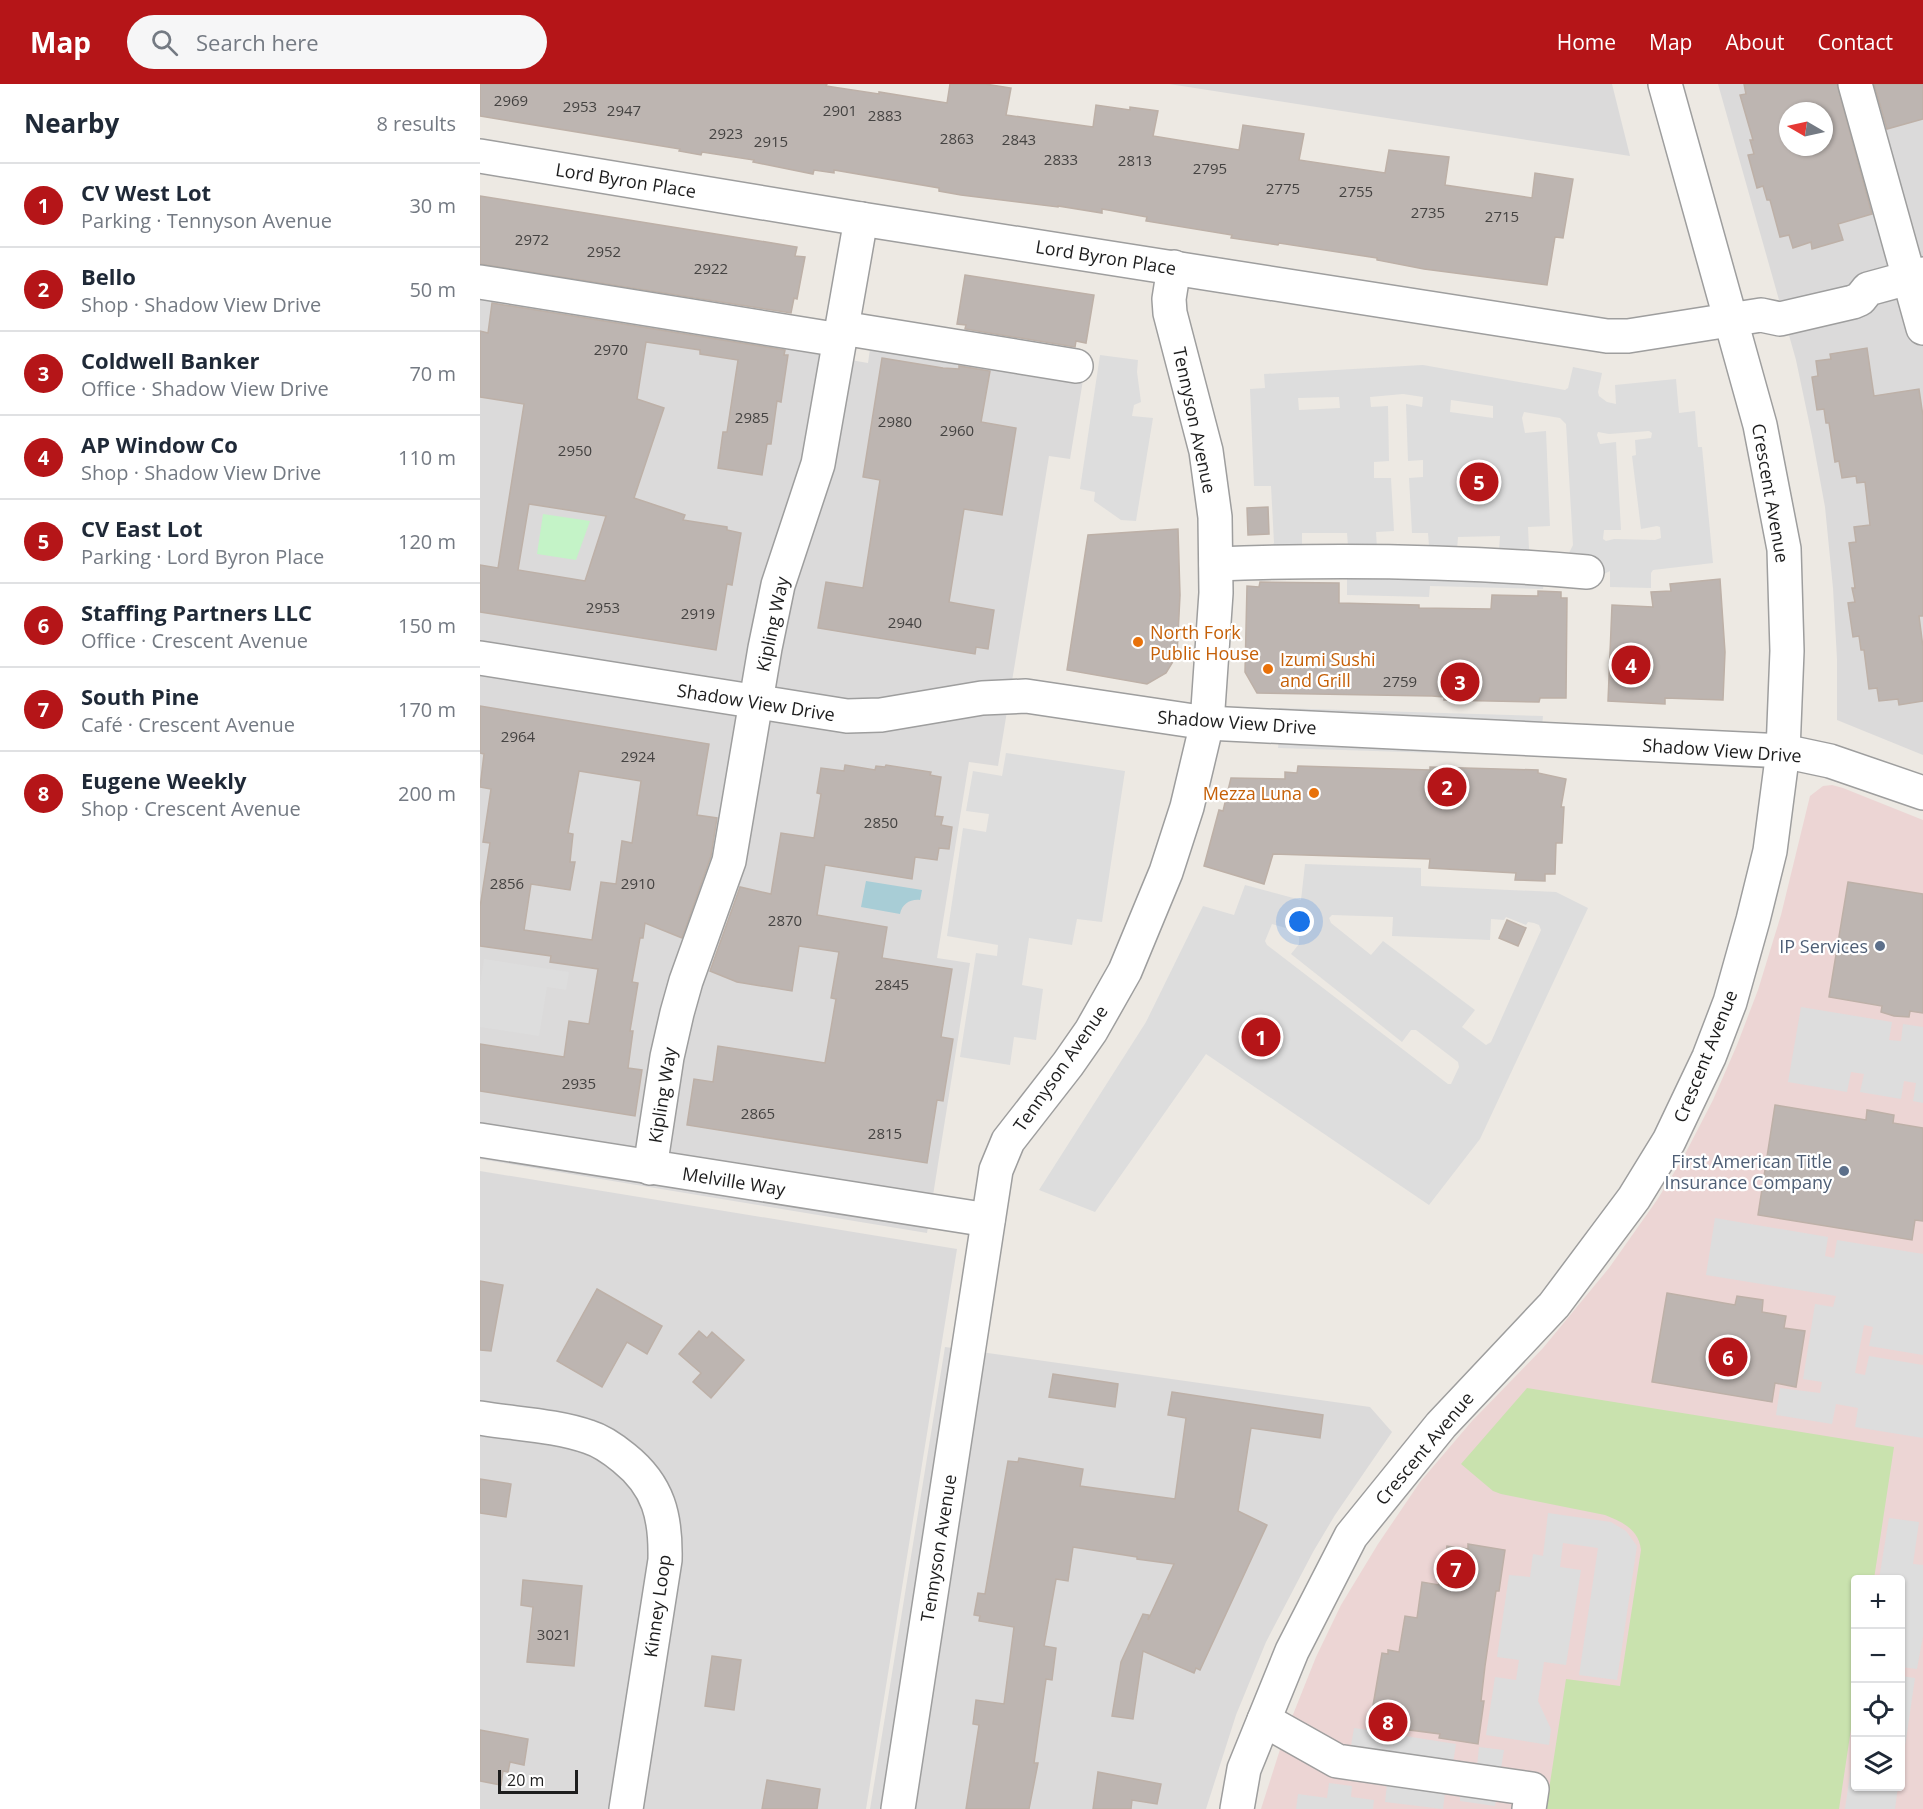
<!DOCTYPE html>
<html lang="en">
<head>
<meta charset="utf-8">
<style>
	body { margin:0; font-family:"Open Sans",sans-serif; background:#f6f6f7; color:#1f2937 }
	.controls { position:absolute; right:18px; bottom:18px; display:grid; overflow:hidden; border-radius:6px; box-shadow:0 2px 4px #0004 }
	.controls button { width:54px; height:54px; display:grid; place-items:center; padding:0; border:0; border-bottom:2px solid #e0e1e3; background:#fff; color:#1f2937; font:30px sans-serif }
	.compass { position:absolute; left:1299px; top:18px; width:54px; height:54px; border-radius:50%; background:#fff; box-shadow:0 2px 4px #0004; rotate:279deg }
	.scale { position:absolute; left:18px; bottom:15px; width:80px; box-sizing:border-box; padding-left:6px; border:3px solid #1d1d1d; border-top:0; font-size:16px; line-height:21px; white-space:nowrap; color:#1d1d1d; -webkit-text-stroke:4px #fff; paint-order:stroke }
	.you { position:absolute; left:820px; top:838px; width:21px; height:21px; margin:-15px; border:4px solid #fff; border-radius:50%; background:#1a73e8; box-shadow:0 0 0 9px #1a73e833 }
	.badge { display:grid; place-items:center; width:39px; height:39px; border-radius:50%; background:#b51518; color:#fff; font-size:20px; font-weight:700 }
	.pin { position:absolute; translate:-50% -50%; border:3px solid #fff; box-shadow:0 2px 6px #0006 }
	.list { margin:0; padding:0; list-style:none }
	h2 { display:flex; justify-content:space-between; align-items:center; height:78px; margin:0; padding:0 24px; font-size:26px }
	h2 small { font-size:20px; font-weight:400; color:#747a83 }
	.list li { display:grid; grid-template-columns:39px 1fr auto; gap:18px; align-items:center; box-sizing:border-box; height:84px; padding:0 24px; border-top:2px solid #e0e1e3 }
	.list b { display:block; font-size:22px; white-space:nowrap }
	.list p { margin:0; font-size:20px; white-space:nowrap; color:#747a83 }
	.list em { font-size:20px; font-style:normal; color:#747a83 }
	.icon { flex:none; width:33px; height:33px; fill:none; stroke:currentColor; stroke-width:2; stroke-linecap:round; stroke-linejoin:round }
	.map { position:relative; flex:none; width:1443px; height:1725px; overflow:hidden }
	header { display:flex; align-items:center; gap:36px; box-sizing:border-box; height:84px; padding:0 30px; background:#b51518; color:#fff }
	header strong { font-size:28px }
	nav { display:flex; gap:33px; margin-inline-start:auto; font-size:21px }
	.search { width:420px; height:54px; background:#f6f6f7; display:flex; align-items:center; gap:15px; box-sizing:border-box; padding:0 21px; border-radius:33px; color:#747a83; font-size:22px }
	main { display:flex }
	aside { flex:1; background:#fff }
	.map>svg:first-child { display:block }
	.residential { fill:#dbdada; fill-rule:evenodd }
	.commercial { fill:#ecd5d4; fill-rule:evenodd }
	.grass { fill:#c9e2ae }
	.park { fill:#c4f3c7 }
	.parking { fill:#ddd; fill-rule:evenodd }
	.water { fill:#a8cdd6 }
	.building { fill:#bdb5b1; stroke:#bdb0a7; stroke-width:1.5; fill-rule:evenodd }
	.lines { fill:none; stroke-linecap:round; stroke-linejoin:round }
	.minor-casing { stroke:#9e9e9e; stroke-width:36 }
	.minor { stroke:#fff; stroke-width:33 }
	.food-dot { fill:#e8710a; stroke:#fff; stroke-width:2 }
	.service-dot { fill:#5c6f8a; stroke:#fff; stroke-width:2 }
	.labels { text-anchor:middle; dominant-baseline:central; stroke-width:4.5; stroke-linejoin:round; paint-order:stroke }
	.number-label { font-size:15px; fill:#454342 }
	.street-label { font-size:18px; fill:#1d1d1d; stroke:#fff }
	.food-label { font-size:18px; fill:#c56008; stroke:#fff; text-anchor:start }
	.service-label { font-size:18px; fill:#4e5e75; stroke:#fff; text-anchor:end }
</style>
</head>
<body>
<header>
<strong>Map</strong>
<div class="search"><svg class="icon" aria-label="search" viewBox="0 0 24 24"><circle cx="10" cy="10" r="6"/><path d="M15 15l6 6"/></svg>Search here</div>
<nav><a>Home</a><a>Map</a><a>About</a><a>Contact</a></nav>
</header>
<main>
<aside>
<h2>Nearby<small>8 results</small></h2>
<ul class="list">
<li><span class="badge">1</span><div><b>CV West Lot</b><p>Parking · Tennyson Avenue</p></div><em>30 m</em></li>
<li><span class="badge">2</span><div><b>Bello</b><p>Shop · Shadow View Drive</p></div><em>50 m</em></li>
<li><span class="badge">3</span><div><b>Coldwell Banker</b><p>Office · Shadow View Drive</p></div><em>70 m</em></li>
<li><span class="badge">4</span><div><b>AP Window Co</b><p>Shop · Shadow View Drive</p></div><em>110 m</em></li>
<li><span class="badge">5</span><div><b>CV East Lot</b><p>Parking · Lord Byron Place</p></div><em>120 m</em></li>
<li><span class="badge">6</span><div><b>Staffing Partners LLC</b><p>Office · Crescent Avenue</p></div><em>150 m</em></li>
<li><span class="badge">7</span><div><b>South Pine</b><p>Café · Crescent Avenue</p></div><em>170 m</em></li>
<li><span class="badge">8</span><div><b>Eugene Weekly</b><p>Shop · Crescent Avenue</p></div><em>200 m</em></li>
</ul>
</aside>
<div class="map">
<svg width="1443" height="1725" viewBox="0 0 1443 1725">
	<rect width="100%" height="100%" fill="#ede9e3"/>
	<g class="residential">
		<polygon points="689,0 1132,0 1150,72"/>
		<path d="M1238,0H1443V671L1357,636V575L1353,504L1345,423L1332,352L1316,276ZM1308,27H1344V63H1308Z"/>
		<polygon points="0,213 388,279 390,265 603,296 590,375 569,372 518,682 489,678 457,874 490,879 447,1149 0,1075"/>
		<polygon points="0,1087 477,1165 386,1725 0,1725"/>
		<polygon points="465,1263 890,1323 912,1348 855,1431 833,1468 786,1558 756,1631 726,1725 390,1725"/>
	</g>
	<path class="commercial" d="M1352,701L1363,704L1443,736V1725H781L804,1653L836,1573L861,1521L898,1460L940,1398L992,1337L1063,1264L1129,1184L1177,1116L1203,1074L1233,1016L1257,961L1278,906L1301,831L1330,712L1343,702ZM1376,1496H1420V1702H1376Z"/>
	<path class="grass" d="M1047,1304L1414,1363L1394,1495L1376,1496L1375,1618L1359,1725H1066L1086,1595L1140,1602L1161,1466C1159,1446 1143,1438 1125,1431L1021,1410L1013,1407L981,1380Z"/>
	<polygon class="park" points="63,430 110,437 96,476 57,470"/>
	<g class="parking">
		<polygon points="620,271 658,276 657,288 661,318 654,321 652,332 673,334 656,437 641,436 614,417 615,408 600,405"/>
		<path d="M943,281L1085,306L1088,304L1093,283L1122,289L1118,308L1119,312L1127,318L1136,320L1135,301L1196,295L1199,329L1215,327L1218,363H1222L1233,479L1173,486L1171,489V504L1130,503V487L1124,490L1122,498L1064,497L1063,505L950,502L949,513L867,511V492L790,464L794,459L791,402H774L770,305L785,304L784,290ZM923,310L943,313L942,323L926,320L928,377L943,376V393L929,394L932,449H948L949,462L897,464L896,448L914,447L911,394H894V378L909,377L908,322L891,323L890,313ZM859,313L860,324L819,326L818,314ZM971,316L1013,322V334L970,328ZM1044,328L1080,334L1086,340L1093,461L1089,469L1053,468L1049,465L1048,443L1070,442L1066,347L1045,349L1042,334ZM1169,347L1172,349L1171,354L1155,356L1156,371L1152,372L1161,445L1177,442L1180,443L1181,454L1175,456L1134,455L1126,457L1123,455L1124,446H1141L1136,358L1120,360L1117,351L1118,348L1129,350ZM822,449H867L868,462H822ZM1020,452L1019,466H977L978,453Z"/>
		<polygon points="799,624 1063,632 1062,642 799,634"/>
		<polygon points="799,655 1057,663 1057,672 798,664"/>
		<polygon points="526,669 645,687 622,838 597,835 592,861 549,854 542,901 563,905 556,956 534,953 530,981 480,973 496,869 517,872 518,861 467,852 483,744 506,748 509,730 486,727 493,687 522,692"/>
		<path d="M825,780L941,784V802L1076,808L1108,824L1000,1055L949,1121L726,970L615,1128L559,1106L666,938L723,822L754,831L765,801L821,816ZM852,831L913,833L912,852L1010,856L1011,835L1024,836L1026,833L1046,841L1048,838L1054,839L1059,841L1061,846L1011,958L1006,961L982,943L995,926L903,857L891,871L851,839L849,834ZM792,840L809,845L819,853V860L811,870L922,958L931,946H936L978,978L979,983L971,1000H968L787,861L785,857Z"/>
		<polygon points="4,875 89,888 86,906 67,903 59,952 0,943 0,902"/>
		<polygon points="1321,923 1412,938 1409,956 1421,957 1423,940 1443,943 1443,1019 1433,1017 1436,999 1424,997 1421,1015 1380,1008 1384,990 1371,988 1367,1008 1308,998"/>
		<polygon points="1235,1134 1348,1153 1345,1172 1354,1174 1357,1156 1443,1170 1443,1271 1389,1262 1393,1243 1384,1241 1375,1289 1385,1291 1389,1272 1443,1281 1443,1354 1375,1343 1378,1324 1356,1320 1352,1340 1296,1331 1300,1304 1340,1309 1342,1298 1323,1295 1335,1220 1353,1223 1356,1212 1226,1191"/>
		<polygon points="1068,1429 1131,1438 1146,1447 1157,1462 1137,1596 1099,1591 1118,1464 1083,1459 1080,1483 1101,1486 1086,1581 1064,1578 1058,1617 1071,1645 1069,1661 1006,1651 1015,1593 1036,1596 1039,1576 1017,1573 1029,1491 1050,1493 1053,1470 1063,1472"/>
		<polygon points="1409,1434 1439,1438 1433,1480 1443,1481 1443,1552 1437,1585 1421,1583 1420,1496 1399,1495"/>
		<polygon points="1421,1592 1435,1594 1421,1690 1420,1592"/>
		<polygon points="874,1644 976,1660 973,1679 997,1682 999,1663 1024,1666 1015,1722 980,1717 980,1711 965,1709 963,1725 905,1718 907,1700 870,1668"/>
		<polygon points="1375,1655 1376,1702 1418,1703 1415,1725 1365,1725"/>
		<polygon points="849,1699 872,1702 871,1713 894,1716 893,1725 816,1725 818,1710 847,1714"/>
	</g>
	<path class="water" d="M386,797L442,806L440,816C430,815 422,820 420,830L381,823Z"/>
	<g class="building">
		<polygon points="0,0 347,0 346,2 399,10 399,8 467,19 470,0 505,0 531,4 526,31 613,43 616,21 650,26 650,23 678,27 673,52 759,66 763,41 824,50 819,76 905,89 909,66 969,73 965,101 1052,114 1055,89 1093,95 1083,154 1075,153 1067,201 944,185 897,176 897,174 799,159 798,161 751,154 752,151 666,137 667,133 628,126 622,125 622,129 578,122 578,123 481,111 459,107 459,104 354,86 354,89 334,86 333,90 273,78 274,76 222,68 221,71 199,67 200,65 0,32"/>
		<path d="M1264,0H1357L1392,130L1358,140L1363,156L1332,165L1331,158L1313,164L1309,151L1300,153L1290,116H1287L1283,102L1277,104L1268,71L1274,70L1270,56H1273L1260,11L1266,10ZM1308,27H1344V63H1308Z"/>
		<polygon points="1394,0 1443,0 1443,35 1407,45"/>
		<polygon points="0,112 317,163 315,172 325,173 317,215 314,214 311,229 0,180"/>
		<polygon points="485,191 614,211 606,259 596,257 595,263 485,245 486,241 477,240"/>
		<path d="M12,219L305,266L304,271H308L301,318L297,317L291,360H287L282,391L238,384L243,348H247L258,276L220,270V266L166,258L157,315L184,324L154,414L205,431L203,436L247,443V446L261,449L252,501L247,500L236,566L0,528V481L18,484L44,320L0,313V247L8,249ZM49,420L126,432L105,497L38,486Z"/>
		<polygon points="1387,264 1394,312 1439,305 1443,332 1443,532 1439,532 1443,563 1443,617 1419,621 1418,615 1399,617 1397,604 1389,605 1384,566 1381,566 1379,552 1373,553 1368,519 1375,518 1372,504 1375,504 1369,459 1376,458 1374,443 1390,441 1385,398 1377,399 1376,392 1362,394 1359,377 1355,378 1349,339 1346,339 1344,325 1337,326 1332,293 1338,292 1336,277 1351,275 1350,270"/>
		<polygon points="402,274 463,284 479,285 479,282 510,287 501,338 536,344 522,431 484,425 469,518 514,526 508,565 496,563 495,570 338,544 346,498 383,504 400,396 383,393"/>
		<polygon points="788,423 789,450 768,451 767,424"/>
		<polygon points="698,445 700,511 697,571 686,589 667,600 587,586 608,451"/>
		<polygon points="1240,495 1245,568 1243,616 1185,614 1185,620 1128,617 1132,521 1173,523 1171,508 1191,507 1190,500"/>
		<polygon points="780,498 859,499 859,519 939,521 939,524 1011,525 1012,511 1058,512 1058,507 1081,508 1081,514 1087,514 1086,614 1060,614 1059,618 964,616 964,613 952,612 777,609 765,588 767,502 779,503"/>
		<path d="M0,622L229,660L217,731L237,734L231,772L202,854L165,839L163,854H160L152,898L158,899L150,947H153L148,984L162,986L155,1032L0,1007V960L84,973L89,937L109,940L118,885L70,878L71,872L0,862V823L10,759L3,758L11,705L0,703L4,670L0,669ZM99,687L161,697L152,759L142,757L136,800L121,798L112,856L44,846L51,800L90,806L95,778H90L93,750L88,749Z"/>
		<polygon points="365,681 395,686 396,682 405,683 406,681 451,688 450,691 461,693 455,732 463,733 461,741 472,743 469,765 459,764 457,776 435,773 432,795 345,781 337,831 407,843 402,874 472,885 461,953 473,955 463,1017 457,1016 447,1079 207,1041 214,995 233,998 238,962 345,979 356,915 351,914 359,868 319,862 312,907 257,898 230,887 260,803 291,810 301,749 334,754 341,710 337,709 341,684 364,687"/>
		<polygon points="818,682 950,686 950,683 1058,686 1058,689 1086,695 1081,723 1084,723 1082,759 1076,759 1075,790 1065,790 1065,797 1035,796 1036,789 949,784 950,775 793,770 784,800 724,782 739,726 743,727 751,694 805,695 805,688 817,689"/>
		<polygon points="1368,798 1443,810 1443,929 1430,927 1429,933 1414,932 1401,928 1402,922 1349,913"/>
		<polygon points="1027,836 1046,844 1038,862 1019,854"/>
		<polygon points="1295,1021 1386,1036 1387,1026 1414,1031 1413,1039 1443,1044 1443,1137 1435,1136 1432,1156 1278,1131"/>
		<polygon points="0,1197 23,1201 11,1267 0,1266"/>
		<polygon points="117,1205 182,1242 167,1270 147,1258 122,1303 77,1277"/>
		<polygon points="1187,1209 1255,1221 1257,1212 1283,1216 1282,1228 1306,1232 1304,1244 1325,1247 1316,1303 1295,1299 1292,1318 1172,1298"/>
		<polygon points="219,1247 227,1254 232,1248 264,1276 231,1314 213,1298 221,1289 199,1270"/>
		<polygon points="573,1290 638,1300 635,1323 569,1313"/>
		<polygon points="692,1308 843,1331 840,1354 771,1344 758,1427 787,1441 720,1586 716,1584 714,1589 663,1567 653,1635 632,1632 641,1578 663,1530 669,1531 668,1536 694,1480 657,1475 657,1473 593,1463 588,1497 576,1495 564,1562 576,1564 572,1596 566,1595 554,1679 558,1679 549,1725 486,1725 499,1641 493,1640 496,1616 524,1620 534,1543 499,1537 500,1532 494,1531 498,1509 505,1510 528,1377 538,1378 539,1374 603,1385 600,1402 695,1415 706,1334 688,1331"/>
		<polygon points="0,1395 31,1400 26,1433 0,1429"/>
		<polygon points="988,1460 1025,1466 1019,1507 1016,1507 1005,1582 1001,1617 1004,1617 998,1660 959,1654 960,1650 899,1642 899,1640 892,1639 893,1633 891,1633 902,1569 908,1570 908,1566 919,1568 925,1532 937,1534 942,1498 959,1501 964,1468 966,1468 967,1462 988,1465"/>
		<polygon points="43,1496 102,1502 94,1582 47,1578 53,1523 41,1521"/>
		<polygon points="232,1572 261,1576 254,1626 225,1622"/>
		<polygon points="0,1646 48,1655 44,1681 30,1678 28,1688 23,1687 21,1701 0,1697"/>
		<polygon points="618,1688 681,1700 677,1720 652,1716 651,1725 613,1725"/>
		<polygon points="287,1696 340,1705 337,1725 282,1725"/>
	</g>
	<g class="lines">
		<defs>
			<g id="minor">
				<polyline points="1375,0 1443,244"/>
				<polyline points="0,72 381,135 1127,252 1148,252 1281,231 1300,235 1373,218 1380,215 1388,205 1443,190"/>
				<polyline points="0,198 360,256"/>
				<polyline points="362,244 596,282"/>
				<path d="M736,480C859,475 984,477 1107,488"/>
				<polyline points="0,574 367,632 401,631 502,614 546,612 727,639 1303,667 1350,677 1443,709"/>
				<polyline points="0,1056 508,1136"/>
				<polyline points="170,1084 187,973 197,929 206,897 249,777 285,564 298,501 338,380 381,135"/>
				<path d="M0,1334C35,1340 75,1341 109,1353C122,1357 133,1365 144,1374C179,1402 186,1433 185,1476L146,1725"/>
				<polyline points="784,1636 857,1677 1052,1705 1049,1725"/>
				<polyline points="418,1725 516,1086 528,1057 588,980 611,947 645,887 686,788 707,723 727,639 736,509 735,433 726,367 690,229 689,215 694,183"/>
				<polyline points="757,1725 764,1685 812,1567 871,1452 961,1341 1074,1221 1154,1114 1189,1057 1229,973 1250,918 1273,836 1290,767 1303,667 1307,567 1304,465 1280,341 1185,0"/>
			</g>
		</defs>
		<use href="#minor" class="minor-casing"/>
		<use href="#minor" class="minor"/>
	</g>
	<g class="food-dot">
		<circle cx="658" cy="558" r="6"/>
		<circle cx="788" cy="585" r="6"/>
		<circle cx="834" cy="709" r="6"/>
	</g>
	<g class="service-dot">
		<circle cx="1400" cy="862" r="6"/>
		<circle cx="1364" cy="1087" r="6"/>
	</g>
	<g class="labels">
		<g class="number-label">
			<text x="31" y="16">2969</text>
			<text x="100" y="22">2953</text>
			<text x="144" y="26">2947</text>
			<text x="360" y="26">2901</text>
			<text x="405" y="31">2883</text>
			<text x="246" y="49">2923</text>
			<text x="477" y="54">2863</text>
			<text x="539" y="55">2843</text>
			<text x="291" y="57">2915</text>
			<text x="581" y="75">2833</text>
			<text x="655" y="76">2813</text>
			<text x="730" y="84">2795</text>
			<text x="803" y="104">2775</text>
			<text x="876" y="107">2755</text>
			<text x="948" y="128">2735</text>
			<text x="1022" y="132">2715</text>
			<text x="52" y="155">2972</text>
			<text x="124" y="167">2952</text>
			<text x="231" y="184">2922</text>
			<text x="131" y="265">2970</text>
			<text x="272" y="333">2985</text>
			<text x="415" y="337">2980</text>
			<text x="477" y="346">2960</text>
			<text x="95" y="366">2950</text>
			<text x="123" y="523">2953</text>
			<text x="218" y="529">2919</text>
			<text x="425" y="538">2940</text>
			<text x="920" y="597">2759</text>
			<text x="38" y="652">2964</text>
			<text x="158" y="672">2924</text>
			<text x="401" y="738">2850</text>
			<text x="27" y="799">2856</text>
			<text x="158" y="799">2910</text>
			<text x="305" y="836">2870</text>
			<text x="412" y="900">2845</text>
			<text x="99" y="999">2935</text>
			<text x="278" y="1029">2865</text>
			<text x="405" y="1049">2815</text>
			<text x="74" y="1550">3021</text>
		</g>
		<g class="street-label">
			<text transform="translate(146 96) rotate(9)">Lord Byron Place</text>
			<text transform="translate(626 173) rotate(9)">Lord Byron Place</text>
			<text transform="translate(715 336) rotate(78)">Tennyson Avenue</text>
			<text transform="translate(1291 409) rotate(80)">Crescent Avenue</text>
			<text transform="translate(292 540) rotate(-78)">Kipling Way</text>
			<text transform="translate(276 618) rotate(9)">Shadow View Drive</text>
			<text transform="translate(757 638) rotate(4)">Shadow View Drive</text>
			<text transform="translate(1242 666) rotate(4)">Shadow View Drive</text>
			<text transform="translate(1225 972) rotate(-68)">Crescent Avenue</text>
			<text transform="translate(580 984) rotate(-55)">Tennyson Avenue</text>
			<text transform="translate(182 1011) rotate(-81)">Kipling Way</text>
			<text transform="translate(254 1097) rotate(9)">Melville Way</text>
			<text transform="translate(944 1364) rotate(-50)">Crescent Avenue</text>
			<text transform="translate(458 1464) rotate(-81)">Tennyson Avenue</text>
			<text transform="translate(177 1522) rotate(-82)">Kinney Loop</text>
		</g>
		<g class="food-label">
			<text x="670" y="548">North Fork<tspan x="670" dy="21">Public House</tspan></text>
			<text x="800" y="575">Izumi Sushi<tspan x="800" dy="21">and Grill</tspan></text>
			<text x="822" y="709" text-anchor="end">Mezza Luna</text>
		</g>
		<g class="service-label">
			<text x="1388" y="862">IP Services</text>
			<text x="1352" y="1077">First American Title<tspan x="1352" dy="21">Insurance Company</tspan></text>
		</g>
	</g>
</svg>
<div class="controls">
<button>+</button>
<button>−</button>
<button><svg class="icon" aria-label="locate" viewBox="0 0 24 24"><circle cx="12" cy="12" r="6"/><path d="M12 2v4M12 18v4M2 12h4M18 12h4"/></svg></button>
<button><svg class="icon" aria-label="layers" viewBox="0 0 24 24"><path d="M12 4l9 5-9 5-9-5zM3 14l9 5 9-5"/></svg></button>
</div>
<svg class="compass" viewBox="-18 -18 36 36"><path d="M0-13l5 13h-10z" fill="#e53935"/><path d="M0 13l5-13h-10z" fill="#747a83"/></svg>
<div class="scale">20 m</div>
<div class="you"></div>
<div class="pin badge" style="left:781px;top:953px">1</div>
<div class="pin badge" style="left:967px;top:703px">2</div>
<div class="pin badge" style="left:980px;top:598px">3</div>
<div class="pin badge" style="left:1151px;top:581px">4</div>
<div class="pin badge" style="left:999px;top:398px">5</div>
<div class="pin badge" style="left:1248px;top:1273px">6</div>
<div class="pin badge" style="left:976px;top:1485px">7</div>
<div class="pin badge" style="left:908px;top:1638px">8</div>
</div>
</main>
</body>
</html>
